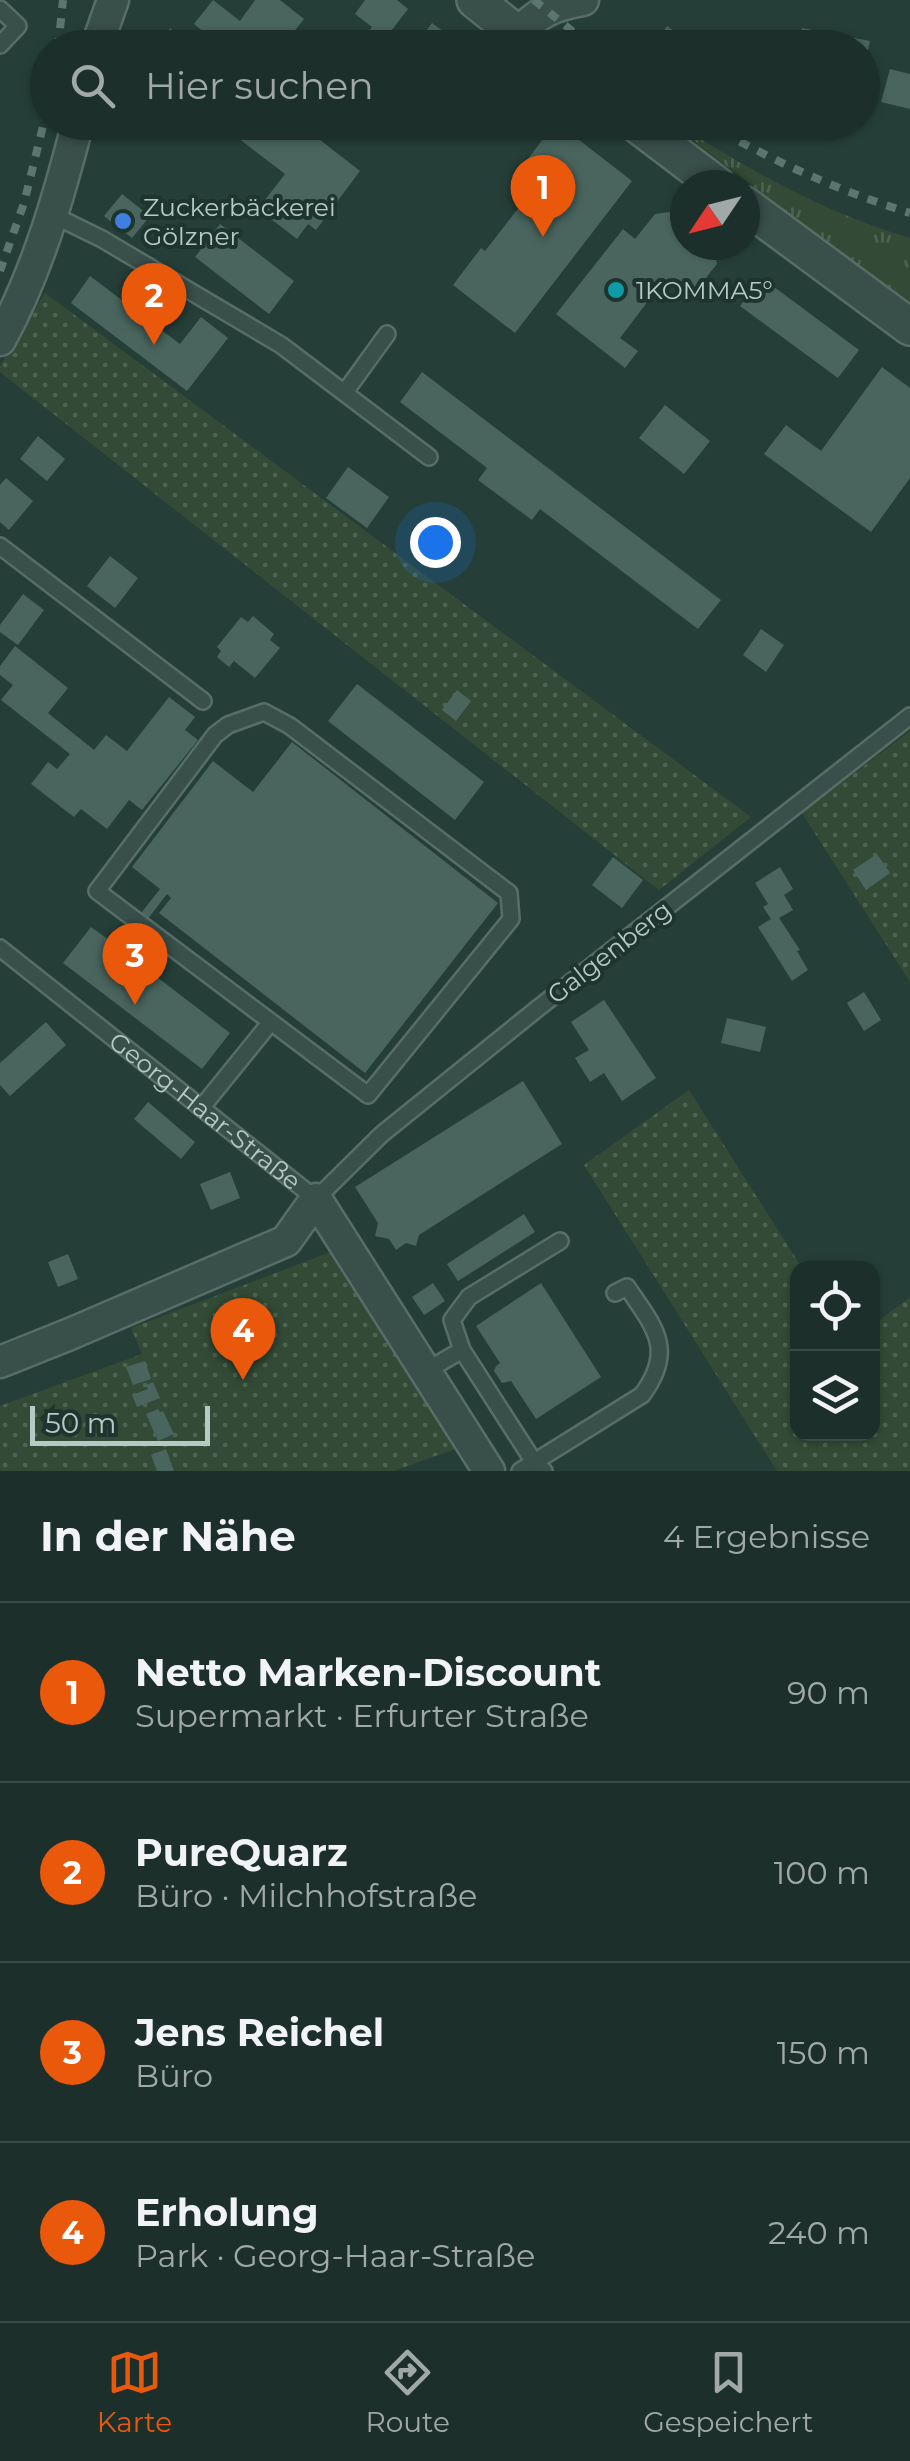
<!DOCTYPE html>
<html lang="de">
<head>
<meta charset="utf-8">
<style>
	body { margin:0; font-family:Montserrat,sans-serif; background:#253732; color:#f1f3f6 }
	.controls { position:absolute; right:30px; bottom:30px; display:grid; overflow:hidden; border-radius:20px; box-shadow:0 2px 8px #0004 }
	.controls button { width:90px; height:90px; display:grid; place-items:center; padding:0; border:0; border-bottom:2px solid #3a4a47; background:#1c2f2a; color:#f1f3f6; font:50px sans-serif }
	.compass { position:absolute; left:670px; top:170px; width:90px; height:90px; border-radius:50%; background:#1c2f2a; box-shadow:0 2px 8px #0004; rotate:235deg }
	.scale { position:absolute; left:30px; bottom:25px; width:180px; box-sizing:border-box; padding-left:10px; border:5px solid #b5cac5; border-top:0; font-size:28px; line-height:35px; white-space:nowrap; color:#b5cac5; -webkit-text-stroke:8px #1e342e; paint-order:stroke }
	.you { position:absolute; left:435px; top:542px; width:35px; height:35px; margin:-25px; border:8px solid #fff; border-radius:50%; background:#1a73e8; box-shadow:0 0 0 15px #1a73e833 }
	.badge { display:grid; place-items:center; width:65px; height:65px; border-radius:50%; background:#ea580c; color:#fff; font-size:32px; font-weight:700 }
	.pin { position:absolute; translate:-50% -82px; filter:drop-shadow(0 2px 5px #0008) }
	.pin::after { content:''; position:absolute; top:52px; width:35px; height:30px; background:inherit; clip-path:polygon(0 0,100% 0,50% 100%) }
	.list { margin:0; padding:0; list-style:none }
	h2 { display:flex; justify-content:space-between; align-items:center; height:130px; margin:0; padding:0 40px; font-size:42px }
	h2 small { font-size:32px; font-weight:400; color:#a0a9a8 }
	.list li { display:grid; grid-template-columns:65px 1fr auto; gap:30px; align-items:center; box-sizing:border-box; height:180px; padding:0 40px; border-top:2px solid #3a4a47 }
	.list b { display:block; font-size:38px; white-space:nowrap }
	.list p { margin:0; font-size:32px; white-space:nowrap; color:#a0a9a8 }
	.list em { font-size:32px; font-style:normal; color:#a0a9a8 }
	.icon { flex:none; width:55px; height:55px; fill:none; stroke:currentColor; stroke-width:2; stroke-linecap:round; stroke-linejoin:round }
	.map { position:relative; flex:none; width:910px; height:1471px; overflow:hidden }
	.search { position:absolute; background:#1c2f2a; box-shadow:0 2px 8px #0004; left:30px; right:30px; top:30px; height:110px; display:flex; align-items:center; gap:25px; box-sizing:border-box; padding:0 35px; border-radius:55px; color:#a0a9a8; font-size:38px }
	.sheet { height:850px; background:#1c2f2a }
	nav { display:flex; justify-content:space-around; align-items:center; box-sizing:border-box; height:140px; border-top:2px solid #3a4a47; background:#1c2f2a; font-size:28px; color:#a0a9a8 }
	nav a { display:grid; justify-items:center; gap:5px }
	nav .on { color:#ea580c }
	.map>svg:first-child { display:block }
	.grass { fill:url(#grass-tufts) }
	.garden { fill:url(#garden-dots) }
	.building { fill:#49655e }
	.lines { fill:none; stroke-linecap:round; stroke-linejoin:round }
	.service-casing { stroke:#576d67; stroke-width:20 }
	.minor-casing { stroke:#576d67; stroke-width:35 }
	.tertiary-casing { stroke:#576d67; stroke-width:40 }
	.service { stroke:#394f49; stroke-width:15 }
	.minor { stroke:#394f49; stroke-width:30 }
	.tertiary { stroke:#394f49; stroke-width:35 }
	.rail { stroke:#5b766f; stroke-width:8; stroke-dasharray:10 10; stroke-linecap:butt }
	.shop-dot { fill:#3f7fe0; stroke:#1e342e; stroke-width:4 }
	.culture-dot { fill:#0f9aa8; stroke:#1e342e; stroke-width:4 }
	.labels { text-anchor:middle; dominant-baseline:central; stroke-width:8; stroke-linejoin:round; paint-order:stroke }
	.poi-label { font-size:25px; fill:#b5cac5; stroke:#1e342e; text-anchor:start }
	.street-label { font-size:25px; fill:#b5cac5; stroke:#1e342e }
</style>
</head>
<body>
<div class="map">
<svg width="910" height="1471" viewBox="0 0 910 1471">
	<defs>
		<pattern id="grass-tufts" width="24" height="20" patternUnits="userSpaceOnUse" patternTransform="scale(2.5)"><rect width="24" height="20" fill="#334b36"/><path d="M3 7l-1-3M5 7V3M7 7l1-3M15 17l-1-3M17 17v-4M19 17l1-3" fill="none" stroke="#4e6452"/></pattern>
		<pattern id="garden-dots" width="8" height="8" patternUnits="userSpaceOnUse" patternTransform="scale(2.5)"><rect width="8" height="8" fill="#334b36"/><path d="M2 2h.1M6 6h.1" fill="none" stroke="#4e6452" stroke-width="1.8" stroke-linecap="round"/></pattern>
	</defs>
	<rect width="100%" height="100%" fill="#253f38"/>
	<path class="grass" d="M670,123H676C749,171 826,213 910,238V305Z"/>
	<g class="garden">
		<polygon points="45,293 751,817 659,890 0,372 0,366"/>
		<polygon points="910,731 910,982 802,813"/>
		<polygon points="689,1090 802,1268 798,1268 798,1434 872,1434 873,1325 910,1297 910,1471 777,1471 584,1165"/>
		<polygon points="336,1250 455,1449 394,1471 0,1471 0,1406 142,1354 131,1328"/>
	</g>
	<g class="building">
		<polygon points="213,0 240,21 255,0 280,0 304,19 281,48 223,48 194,24"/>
		<polygon points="365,0 397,0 408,9 378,48 356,48 372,27 355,14"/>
		<polygon points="432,23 462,45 460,48 414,48"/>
		<polygon points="667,26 698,48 622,48 632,31 655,45"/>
		<polygon points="170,28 184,40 187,37 201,48 155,48"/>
		<polygon points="802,28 870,41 864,67 862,48 798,48"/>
		<polygon points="890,69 910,74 910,109 881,102"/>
		<polygon points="217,122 297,122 360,171 316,230 308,224 297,239 258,209 285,174"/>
		<polygon points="556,122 632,181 515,333 453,285 481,248 485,251 542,178 524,164"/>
		<polygon points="122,194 150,216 132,238 104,216"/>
		<polygon points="669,212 685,225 685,245 711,245 714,248 717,264 689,299 664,280 620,338 638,351 625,368 556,314 623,229 635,239 655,214"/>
		<polygon points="220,224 294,281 269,314 195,257"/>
		<polygon points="90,276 180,344 201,317 228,338 187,391 71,303"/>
		<polygon points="762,278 859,350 838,378 740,306"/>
		<polygon points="882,367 910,388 910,478 871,532 764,454 786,425 821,451"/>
		<polygon points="422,372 721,600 698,629 540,509 532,520 478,480 487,468 400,402"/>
		<polygon points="665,405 710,441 684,474 639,438"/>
		<polygon points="38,436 65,459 47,481 20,459"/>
		<polygon points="348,467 389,497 367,528 326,498"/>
		<polygon points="6,478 33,501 9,530 0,522 0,485"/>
		<polygon points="110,556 138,578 115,608 87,586"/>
		<polygon points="23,594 44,610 18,645 0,632 0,625"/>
		<polygon points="253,616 274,634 270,640 280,648 255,678 234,661 229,667 217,657 221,651 217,647 241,617 248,622"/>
		<polygon points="761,629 784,645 766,672 743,655"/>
		<polygon points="15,646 68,688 48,713 94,750 106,735 127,751 169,697 195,717 185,730 198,740 142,810 129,800 107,829 81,809 74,817 31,784 48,762 57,769 70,754 1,700 13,685 0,675 0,666"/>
		<polygon points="357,684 484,782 455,820 328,721"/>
		<polygon points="457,690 471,701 456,721 442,710"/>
		<polygon points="292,742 498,903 365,1073 159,913 171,898 167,894 123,951 230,1033 202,1069 63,963 91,927 116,945 160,889 132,867 213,761 253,792"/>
		<polygon points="877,854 890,873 866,890 853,870"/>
		<polygon points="613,857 643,880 622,908 592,885"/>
		<polygon points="780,867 793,889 784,895 793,910 779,918 800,950 797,951 808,970 792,981 758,927 771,919 763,907 768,904 755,883"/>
		<polygon points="864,992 881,1020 864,1031 847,1003"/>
		<polygon points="604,1000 656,1078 622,1101 604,1073 590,1082 575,1058 589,1050 571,1022"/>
		<polygon points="727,1018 766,1027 760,1052 721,1043"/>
		<polygon points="46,1022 66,1045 10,1096 0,1085 0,1063"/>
		<polygon points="523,1081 562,1144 419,1235 416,1246 406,1243 396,1250 389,1239 375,1236 378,1223 355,1187"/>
		<polygon points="148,1102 195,1142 181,1159 134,1119"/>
		<polygon points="230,1172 240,1198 211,1210 200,1184"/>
		<polygon points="524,1214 535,1232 458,1281 447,1264"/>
		<polygon points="68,1254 78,1279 58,1287 48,1262"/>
		<polygon points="433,1283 445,1301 424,1315 412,1297"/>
		<polygon points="541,1283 601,1377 536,1419 511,1381 502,1383 494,1371 496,1366 500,1363 476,1326"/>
		<polygon points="145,1361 151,1379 133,1385 126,1367"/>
		<polygon points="153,1382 160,1398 137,1407 132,1395 148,1389 146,1385"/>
		<polygon points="158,1409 160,1412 163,1411 174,1434 158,1441 146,1414"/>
		<polygon points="166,1449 174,1471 157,1471 151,1455"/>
	</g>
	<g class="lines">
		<defs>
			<g id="service">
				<polyline points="0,9 18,26 0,45"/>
				<polyline points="483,48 503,22"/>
				<polyline points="51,214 102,239 281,345 429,457"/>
				<polyline points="345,392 387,334"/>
				<polyline points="0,546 203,701"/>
				<polygon points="264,712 290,726 509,893 511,919 368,1095 97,891 215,735 228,725"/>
				<path id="s1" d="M0,948L316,1199L382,1134L537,1009L910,716"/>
				<polyline points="202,1107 270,1023"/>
				<polyline points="426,1371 462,1350"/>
				<path d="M520,1471L642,1395C676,1349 654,1327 627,1287L615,1293"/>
				<polyline points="544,1471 534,1462 462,1350 452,1320 469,1297 560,1241"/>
			</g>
			<g id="minor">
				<path d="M518,34C538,12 554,5 583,0"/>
				<polyline points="96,48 113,0"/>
				<path d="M0,340C37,273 59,196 78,122"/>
				<polyline points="0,1362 70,1334 286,1241 316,1199 489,1471"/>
			</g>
			<g id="tertiary">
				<polyline points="475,0 535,48"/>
				<polyline points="634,122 717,185"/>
				<polyline points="745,205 910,327"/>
			</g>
		</defs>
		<use href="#service" class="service-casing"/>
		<use href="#minor" class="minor-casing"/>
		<use href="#tertiary" class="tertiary-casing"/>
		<use href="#service" class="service"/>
		<use href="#minor" class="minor"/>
		<use href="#tertiary" class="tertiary"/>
		<g class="rail">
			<polyline points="534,0 593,48"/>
			<polyline points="58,48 63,0"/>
			<path d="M705,122C770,160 839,191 910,213"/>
			<polyline points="0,271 24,203 48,106"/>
		</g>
	</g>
	<circle class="shop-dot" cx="123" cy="221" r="10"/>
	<circle class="culture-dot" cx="616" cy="290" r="10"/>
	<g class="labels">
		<g class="poi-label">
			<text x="143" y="207">Zuckerbäckerei<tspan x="143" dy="29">Gölzner</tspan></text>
			<text x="636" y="290">1KOMMA5°</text>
		</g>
		<g class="street-label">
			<text transform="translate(609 952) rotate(-38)">Galgenberg</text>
			<text stroke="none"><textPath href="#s1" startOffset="262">Georg-Haar-Straße</textPath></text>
		</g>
	</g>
</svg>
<div class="controls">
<button><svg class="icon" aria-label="locate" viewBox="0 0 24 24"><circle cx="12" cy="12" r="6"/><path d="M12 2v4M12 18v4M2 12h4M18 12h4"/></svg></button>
<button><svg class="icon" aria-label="layers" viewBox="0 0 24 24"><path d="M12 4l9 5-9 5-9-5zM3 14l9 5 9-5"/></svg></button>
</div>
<svg class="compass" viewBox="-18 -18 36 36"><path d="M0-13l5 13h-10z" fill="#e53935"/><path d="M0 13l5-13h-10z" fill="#a0a9a8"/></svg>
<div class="scale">50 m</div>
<div class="you"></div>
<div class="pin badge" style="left:543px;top:237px">1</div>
<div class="pin badge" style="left:154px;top:345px">2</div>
<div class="pin badge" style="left:135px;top:1005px">3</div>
<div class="pin badge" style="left:243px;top:1380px">4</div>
<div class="search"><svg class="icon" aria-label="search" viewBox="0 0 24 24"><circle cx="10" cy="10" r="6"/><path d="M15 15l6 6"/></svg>Hier suchen</div>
</div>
<section class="sheet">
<h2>In der Nähe<small>4 Ergebnisse</small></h2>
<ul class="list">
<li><span class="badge">1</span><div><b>Netto Marken-Discount</b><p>Supermarkt · Erfurter Straße</p></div><em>90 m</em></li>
<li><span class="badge">2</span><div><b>PureQuarz</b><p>Büro · Milchhofstraße</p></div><em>100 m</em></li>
<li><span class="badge">3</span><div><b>Jens Reichel</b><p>Büro</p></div><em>150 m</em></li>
<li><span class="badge">4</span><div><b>Erholung</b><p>Park · Georg-Haar-Straße</p></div><em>240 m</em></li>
</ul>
</section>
<nav>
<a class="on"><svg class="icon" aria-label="map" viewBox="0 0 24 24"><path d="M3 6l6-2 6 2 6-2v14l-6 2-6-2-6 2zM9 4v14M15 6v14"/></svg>Karte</a>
<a><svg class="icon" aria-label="directions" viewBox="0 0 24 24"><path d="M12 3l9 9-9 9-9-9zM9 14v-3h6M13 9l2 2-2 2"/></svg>Route</a>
<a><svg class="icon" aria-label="saved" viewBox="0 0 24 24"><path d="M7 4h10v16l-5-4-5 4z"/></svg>Gespeichert</a>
</nav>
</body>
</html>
